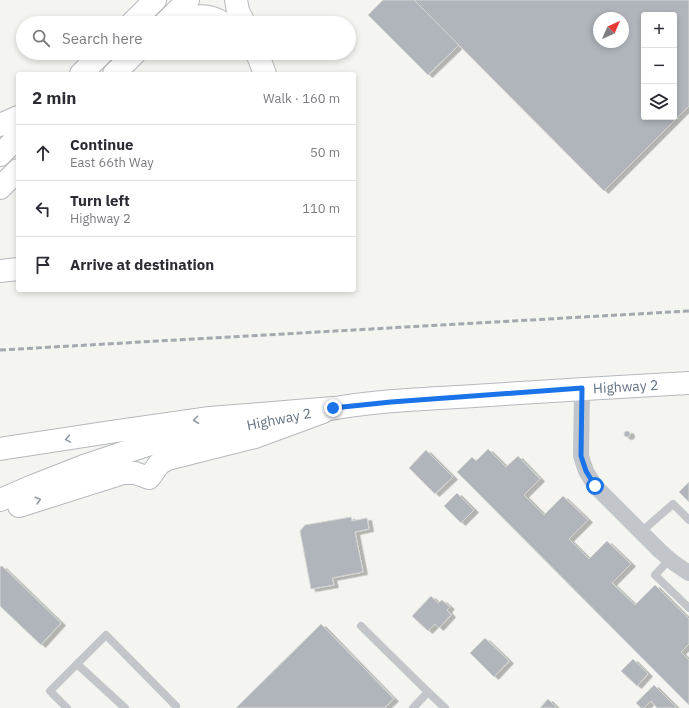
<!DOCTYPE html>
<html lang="en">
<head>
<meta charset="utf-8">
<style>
	body { margin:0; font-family:"IBM Plex Sans",sans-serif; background:#f2f2f3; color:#2b2b33 }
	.controls { position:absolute; right:12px; top:12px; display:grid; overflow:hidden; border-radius:4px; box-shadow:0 2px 6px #0003 }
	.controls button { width:36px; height:36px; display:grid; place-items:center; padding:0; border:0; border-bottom:1px solid #e1e1e2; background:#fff; color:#2b2b33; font:20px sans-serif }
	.compass { position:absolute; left:593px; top:12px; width:36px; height:36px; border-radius:50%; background:#fff; box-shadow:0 2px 6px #0003; rotate:45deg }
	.stop { position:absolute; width:12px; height:12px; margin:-9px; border:3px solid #1a73e8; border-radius:50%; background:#fff }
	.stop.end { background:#1a73e8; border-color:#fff; box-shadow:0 1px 4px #0008 }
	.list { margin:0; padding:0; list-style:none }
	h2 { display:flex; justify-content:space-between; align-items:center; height:52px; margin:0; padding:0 16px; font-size:17px }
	h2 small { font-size:13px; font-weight:400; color:#7c7c81 }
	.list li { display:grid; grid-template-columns:26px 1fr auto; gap:12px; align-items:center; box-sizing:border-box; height:56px; padding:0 16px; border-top:1px solid #e1e1e2 }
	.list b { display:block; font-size:15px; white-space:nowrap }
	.list p { margin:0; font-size:13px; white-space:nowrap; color:#7c7c81 }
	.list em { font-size:13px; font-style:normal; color:#7c7c81 }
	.icon { flex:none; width:22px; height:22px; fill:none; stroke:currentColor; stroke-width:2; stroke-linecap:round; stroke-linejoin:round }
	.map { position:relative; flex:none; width:689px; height:708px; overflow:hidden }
	.search { position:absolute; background:#fff; box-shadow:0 2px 6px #0003; left:16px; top:16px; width:340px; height:44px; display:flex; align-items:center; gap:10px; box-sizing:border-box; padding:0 14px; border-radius:22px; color:#7c7c81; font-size:15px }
	.panel { position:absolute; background:#fff; box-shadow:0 2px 6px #0003; left:16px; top:72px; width:340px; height:220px; border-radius:4px }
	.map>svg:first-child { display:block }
	.building { fill:#afb5bb; stroke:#d6d6d3; fill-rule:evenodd; filter:url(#shadow) }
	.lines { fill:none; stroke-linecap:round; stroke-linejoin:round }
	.secondary-casing { stroke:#b4b9be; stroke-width:24 }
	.primary-casing { stroke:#b5b9bd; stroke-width:24 }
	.highway-casing { stroke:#b6b9bc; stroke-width:24 }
	.lane { stroke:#c2c5c9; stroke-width:8 }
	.street { stroke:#c2c5c9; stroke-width:16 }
	.secondary { stroke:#fff; stroke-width:22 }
	.primary { stroke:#fff; stroke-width:22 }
	.highway { stroke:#fff; stroke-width:22 }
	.rail { stroke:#a4a9af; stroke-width:3; stroke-dasharray:6 3; stroke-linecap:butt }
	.oneway { stroke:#919ca8 }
	.route { stroke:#1a73e8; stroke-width:5 }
	.labels { text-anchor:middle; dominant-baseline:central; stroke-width:4; stroke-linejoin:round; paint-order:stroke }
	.street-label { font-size:14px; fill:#627283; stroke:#fff }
</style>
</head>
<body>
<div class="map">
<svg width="689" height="708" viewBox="0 0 689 708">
	<defs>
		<filter id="shadow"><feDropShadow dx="4.5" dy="2.5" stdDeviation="0" flood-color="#0004"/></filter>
	</defs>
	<rect width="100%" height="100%" fill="#f4f5f0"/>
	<g class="building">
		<polygon points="383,0 414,0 459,45 428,75 368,15"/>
		<path d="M414,0H689V106L604,191ZM644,15H674V117H644ZM599,18H623V42H599Z"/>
		<circle cx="627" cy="434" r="3"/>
		<polygon points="488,449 506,467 518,456 540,479 524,495 544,515 563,496 588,520 569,539 589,559 607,541 631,564 612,583 635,605 655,585 689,619 689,644 681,652 689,660 689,705 457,472 472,457 476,461"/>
		<polygon points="426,450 453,477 435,494 409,468"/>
		<polygon points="689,482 689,502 679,492"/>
		<polygon points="457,493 474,510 461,523 444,506"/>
		<polygon points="351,517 352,521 367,518 369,529 355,532 363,572 332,578 334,585 311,589 300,531 305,525"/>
		<polygon points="2,566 61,623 41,645 0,606 0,567"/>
		<polygon points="431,596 438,603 442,600 450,607 447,610 451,615 439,628 435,624 428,631 412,616"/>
		<polygon points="321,624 394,699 384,708 236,708"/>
		<polygon points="485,638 509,661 494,677 470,653"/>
		<polygon points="633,659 648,674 637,686 621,671"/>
		<polygon points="654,685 677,708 657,708 651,701 644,708 641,708 636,703"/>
		<polygon points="548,699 557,708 540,708"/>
	</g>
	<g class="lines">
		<defs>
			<polyline id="secondary" points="0,271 18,269"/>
			<g id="primary">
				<path id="s1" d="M314,412C366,401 421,399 474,396C546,391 617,387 689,383"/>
				<polyline points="0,500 33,486 84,466 147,445 266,421"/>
				<polyline points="19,506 123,473 135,473 149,478 159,464 167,459 255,437 323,412"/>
			</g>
			<g id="highway">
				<polyline points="236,0 238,11 244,23"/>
				<polyline points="132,23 155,0"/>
				<polyline points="165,23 188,0"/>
				<path d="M178,23C193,15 208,13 223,23"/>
				<polyline points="257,53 265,74"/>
				<polyline points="81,74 102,53"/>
				<polyline points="114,74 135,53"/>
				<polyline points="0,125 18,117"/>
				<polyline points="0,155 18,137"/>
				<polyline points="0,188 18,170"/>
				<polyline points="0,449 117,431 210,418 333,408"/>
			</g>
		</defs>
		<use href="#secondary" class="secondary-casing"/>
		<use href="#primary" class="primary-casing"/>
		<use href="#highway" class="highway-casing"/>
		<g class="lane">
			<polyline points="641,532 673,504 689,520"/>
			<polyline points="670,559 655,575 689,608"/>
			<polyline points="361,626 428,692 413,708"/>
			<polyline points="77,664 125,708"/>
			<polyline points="428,692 445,708"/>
			<polyline points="67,708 50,691 106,635 176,706"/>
		</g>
		<polyline class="street" points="582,388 581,456 586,471 595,486 660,551 674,563 689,573"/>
		<use href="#secondary" class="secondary"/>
		<use href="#primary" class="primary"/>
		<use href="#highway" class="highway"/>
		<polyline class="rail" points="0,350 689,311"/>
	</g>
	<defs><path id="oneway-chevron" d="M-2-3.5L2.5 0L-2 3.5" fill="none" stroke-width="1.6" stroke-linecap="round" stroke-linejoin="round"/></defs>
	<g class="oneway">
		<use href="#oneway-chevron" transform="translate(196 420) rotate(173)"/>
		<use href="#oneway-chevron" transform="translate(68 439) rotate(170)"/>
		<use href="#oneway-chevron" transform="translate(38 500) rotate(-18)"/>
	</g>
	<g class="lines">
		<polyline class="route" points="333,408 391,402 582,388 581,456 586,471 595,486"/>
	</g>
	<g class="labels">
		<g class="street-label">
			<text stroke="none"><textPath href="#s1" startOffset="313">Highway 2</textPath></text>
			<text transform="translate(279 419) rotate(-11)">Highway 2</text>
		</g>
	</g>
</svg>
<div class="controls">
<button>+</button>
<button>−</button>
<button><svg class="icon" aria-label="layers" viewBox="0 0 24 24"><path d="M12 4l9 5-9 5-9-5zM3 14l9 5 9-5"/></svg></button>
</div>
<svg class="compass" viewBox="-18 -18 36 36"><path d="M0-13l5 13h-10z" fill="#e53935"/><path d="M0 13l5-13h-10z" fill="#7c7c81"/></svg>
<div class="stop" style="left:595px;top:486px"></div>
<div class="stop end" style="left:333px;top:408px"></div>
<div class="search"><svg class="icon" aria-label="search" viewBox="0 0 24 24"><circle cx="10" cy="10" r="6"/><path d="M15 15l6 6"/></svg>Search here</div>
<section class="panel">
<h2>2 min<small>Walk · 160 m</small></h2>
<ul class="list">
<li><svg class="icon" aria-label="ahead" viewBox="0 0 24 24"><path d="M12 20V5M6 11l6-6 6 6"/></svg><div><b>Continue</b><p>East 66th Way</p></div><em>50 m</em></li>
<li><svg class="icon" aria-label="left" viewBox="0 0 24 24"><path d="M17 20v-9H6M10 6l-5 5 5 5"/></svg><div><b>Turn left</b><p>Highway 2</p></div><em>110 m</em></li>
<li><svg class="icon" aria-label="arrive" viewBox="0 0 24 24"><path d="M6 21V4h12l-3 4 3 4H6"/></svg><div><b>Arrive at destination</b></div></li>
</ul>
</section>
</div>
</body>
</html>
